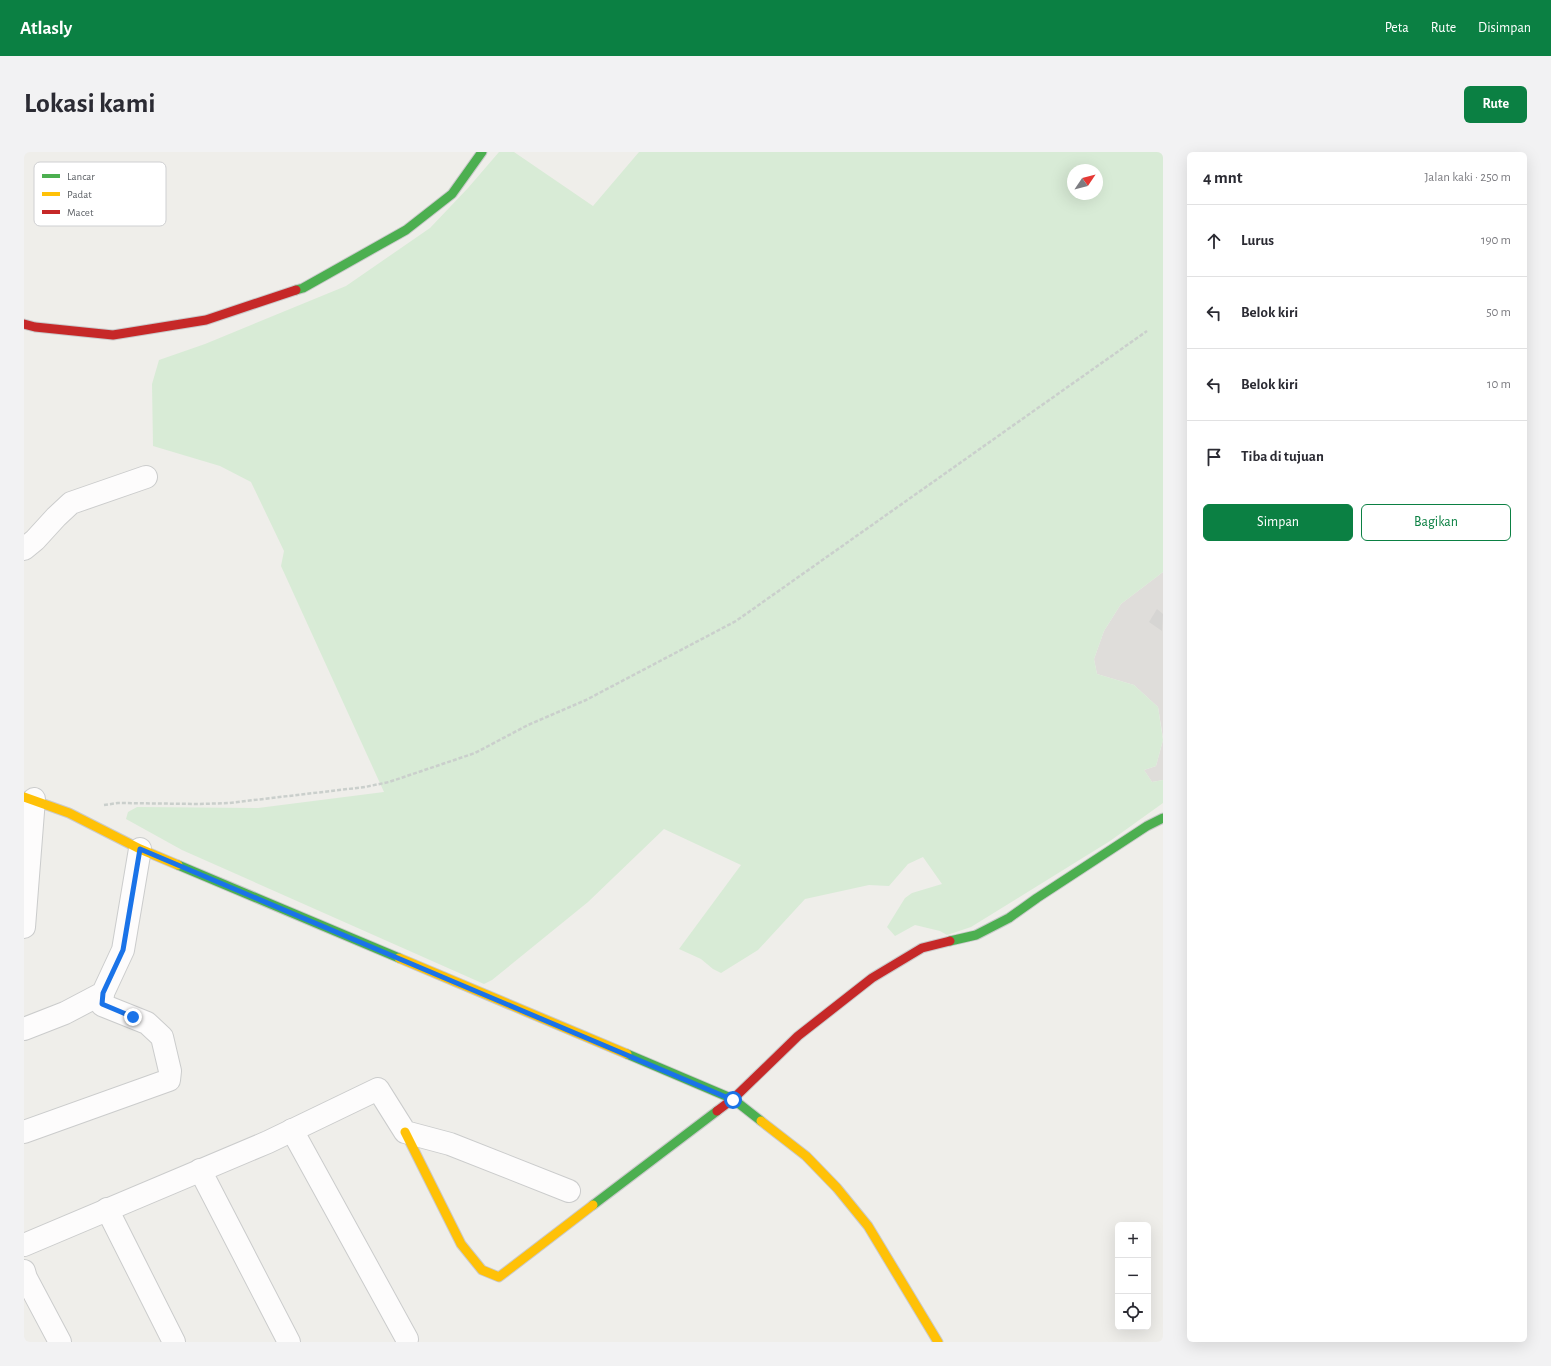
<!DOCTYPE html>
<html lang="id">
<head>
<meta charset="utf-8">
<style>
	body { margin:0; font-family:"Alegreya Sans",sans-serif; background:#f2f2f3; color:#2b2b33 }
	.controls { position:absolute; right:12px; bottom:12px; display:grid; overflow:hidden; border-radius:6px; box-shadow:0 4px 16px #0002 }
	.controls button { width:36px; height:36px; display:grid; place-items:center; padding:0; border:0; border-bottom:1px solid #e1e1e2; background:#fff; color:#2b2b33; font:20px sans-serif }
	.compass { position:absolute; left:1043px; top:12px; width:36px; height:36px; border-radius:50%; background:#fff; box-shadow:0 4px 16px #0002; rotate:55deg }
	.stop { position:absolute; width:12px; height:12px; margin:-9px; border:3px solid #1a73e8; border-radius:50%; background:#fff }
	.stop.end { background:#1a73e8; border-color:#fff; box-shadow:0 1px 4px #0008 }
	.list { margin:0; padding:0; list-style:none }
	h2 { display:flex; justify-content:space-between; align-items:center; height:52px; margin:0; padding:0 16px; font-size:17px }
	h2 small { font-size:13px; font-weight:400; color:#7c7c81 }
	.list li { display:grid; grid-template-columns:26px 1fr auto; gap:12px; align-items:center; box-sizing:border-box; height:72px; padding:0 16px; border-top:1px solid #e1e1e2 }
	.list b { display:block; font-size:15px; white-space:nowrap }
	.list em { font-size:13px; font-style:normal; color:#7c7c81 }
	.actions { display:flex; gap:8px; padding:12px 16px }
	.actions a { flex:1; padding:9px 0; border:1px solid #0b8043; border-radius:6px; text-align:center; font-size:14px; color:#0b8043 }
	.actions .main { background:#0b8043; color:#fff }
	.icon { flex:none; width:22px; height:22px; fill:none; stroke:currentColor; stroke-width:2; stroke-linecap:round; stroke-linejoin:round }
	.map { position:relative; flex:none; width:1139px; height:1190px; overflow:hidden; border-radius:6px }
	header { display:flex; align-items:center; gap:24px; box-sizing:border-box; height:56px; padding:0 20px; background:#0b8043; color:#fff }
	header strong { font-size:19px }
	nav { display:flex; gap:22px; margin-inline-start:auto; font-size:14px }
	.intro { display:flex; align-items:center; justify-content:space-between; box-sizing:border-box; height:96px; padding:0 24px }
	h1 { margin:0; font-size:28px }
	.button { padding:10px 18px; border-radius:6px; background:#0b8043; color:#fff; font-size:14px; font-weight:700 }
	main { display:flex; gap:24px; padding:0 24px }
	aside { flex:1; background:#fff; border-radius:6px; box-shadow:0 4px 16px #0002 }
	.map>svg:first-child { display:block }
	.industrial { fill:#dfddda }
	.green { fill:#d8ebd6; fill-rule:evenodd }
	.building { fill:#d6d5d3 }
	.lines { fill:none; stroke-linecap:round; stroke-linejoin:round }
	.street-casing { stroke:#cbcccc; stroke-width:24 }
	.fast-casing { stroke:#cacacb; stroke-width:11 }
	.slow-casing { stroke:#cacacb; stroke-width:11 }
	.jam-casing { stroke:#cacacb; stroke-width:11 }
	.path { stroke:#cacfcc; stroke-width:2.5; stroke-dasharray:4 2; stroke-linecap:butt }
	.street { stroke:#fdfcfc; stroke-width:22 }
	.fast { stroke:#4caf50; stroke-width:9 }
	.slow { stroke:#ffc107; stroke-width:9 }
	.jam { stroke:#c62828; stroke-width:9 }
	.route { stroke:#1a73e8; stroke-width:5 }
	.key { fill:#fff; stroke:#cfd0d2; stroke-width:1 }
	.key-label { font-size:11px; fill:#5f6368 }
</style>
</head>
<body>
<header>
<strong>Atlasly</strong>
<nav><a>Peta</a><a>Rute</a><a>Disimpan</a></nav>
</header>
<div class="intro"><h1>Lokasi kami</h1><a class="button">Rute</a></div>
<main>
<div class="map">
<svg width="1139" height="1190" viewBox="0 0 1139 1190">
	<rect width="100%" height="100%" fill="#efeeea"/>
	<g class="industrial">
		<polygon points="1139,420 1139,586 1134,555 1110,533 1073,522 1070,507 1080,479 1097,452"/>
		<polygon points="1139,588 1139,628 1128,630 1120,618 1132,614"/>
	</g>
	<path class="green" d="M475,0H490L569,54L615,0H1139V420L1097,452L1080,479L1070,507L1073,522L1110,533L1134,555L1139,588L1132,614L1120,618L1128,630L1139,628V651L1086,689L947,775L923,783L916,779L891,773L871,784L863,775L881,746L888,741L918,732L899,705L884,712L865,734L845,733L781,747L734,798L697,821L689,817L677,807L655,797L717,713L640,677L564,750L468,828L460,832L158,698L102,667L104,660L113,655L234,656L360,640L257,414L260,399L227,330L196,314L129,294L128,232L135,208L181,192L322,134L406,76L444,36ZM1049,18H1073V42H1049Z"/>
	<polygon class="building" points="1133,457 1139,462 1138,479 1125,470"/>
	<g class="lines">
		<defs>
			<g id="street">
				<polyline points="0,397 11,388 32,365 47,351 122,325"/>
				<polyline points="0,775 10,647"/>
				<polyline points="0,877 41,861 79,841 99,798 116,697"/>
				<polyline points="268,978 383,1187"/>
				<polyline points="0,980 145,928 146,919 138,885 123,871 78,853 79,841"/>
				<polyline points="176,1018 265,1190"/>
				<polyline points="83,1057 150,1190"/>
				<polyline points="0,1093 244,990 354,937 381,980 426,992 545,1039"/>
				<polyline points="0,1119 2,1126 36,1190"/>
			</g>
			<g id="fast">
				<polyline points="272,138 279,136 382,78 428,42 458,0"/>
				<polyline points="154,713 375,806"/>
				<polyline points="926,789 952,783 985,766 1013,746 1123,674 1139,666"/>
				<polyline points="603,902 709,947 737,969"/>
				<polyline points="569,1053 693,959"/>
			</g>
			<g id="slow">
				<polyline points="0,645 45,661 116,697 154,713"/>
				<polyline points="375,806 603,902"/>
				<polyline points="737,969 782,1004 813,1036 844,1074 914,1190"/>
				<polyline points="381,980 437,1092 458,1118 475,1125 569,1053"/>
			</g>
			<g id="jam">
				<polyline points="0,172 11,175 89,183 182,168 272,138"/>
				<polyline points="693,959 709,947 774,884 848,826 898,796 926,789"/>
			</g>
		</defs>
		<use href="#street" class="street-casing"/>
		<use href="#fast" class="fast-casing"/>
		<use href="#slow" class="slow-casing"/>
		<use href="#jam" class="jam-casing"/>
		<polyline class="path" points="80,653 94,651 176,652 205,651 341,635 365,630 451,601 504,573 562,548 712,469 1123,179"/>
		<use href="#street" class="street"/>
		<use href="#fast" class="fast"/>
		<use href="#slow" class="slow"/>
		<use href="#jam" class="jam"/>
	</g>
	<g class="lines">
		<polyline class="route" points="109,865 78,852 79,841 99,798 116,697 709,948"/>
	</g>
	<rect x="10" y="10" width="132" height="64" rx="6" class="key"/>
	<rect x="18" y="22" width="18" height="4" fill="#4caf50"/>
	<rect x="18" y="40" width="18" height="4" fill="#ffc107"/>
	<rect x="18" y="58" width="18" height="4" fill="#c62828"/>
	<g class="key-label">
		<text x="43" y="28">Lancar</text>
		<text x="43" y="46">Padat</text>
		<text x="43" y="64">Macet</text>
	</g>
</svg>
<div class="controls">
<button>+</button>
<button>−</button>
<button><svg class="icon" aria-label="locate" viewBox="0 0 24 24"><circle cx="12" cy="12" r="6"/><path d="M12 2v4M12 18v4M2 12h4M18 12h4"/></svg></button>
</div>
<svg class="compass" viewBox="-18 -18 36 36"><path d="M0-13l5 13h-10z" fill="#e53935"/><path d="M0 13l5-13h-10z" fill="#7c7c81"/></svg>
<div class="stop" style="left:709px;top:948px"></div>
<div class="stop end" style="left:109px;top:865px"></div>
</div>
<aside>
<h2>4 mnt<small>Jalan kaki · 250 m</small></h2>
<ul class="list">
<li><svg class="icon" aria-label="ahead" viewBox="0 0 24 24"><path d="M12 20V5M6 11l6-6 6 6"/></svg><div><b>Lurus</b></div><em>190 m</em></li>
<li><svg class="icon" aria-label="left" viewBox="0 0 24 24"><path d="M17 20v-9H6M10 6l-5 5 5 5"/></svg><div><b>Belok kiri</b></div><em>50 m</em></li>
<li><svg class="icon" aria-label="left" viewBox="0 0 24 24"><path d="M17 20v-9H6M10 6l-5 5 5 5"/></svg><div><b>Belok kiri</b></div><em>10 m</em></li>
<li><svg class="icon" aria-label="arrive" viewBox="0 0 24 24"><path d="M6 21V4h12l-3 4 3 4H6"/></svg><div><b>Tiba di tujuan</b></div></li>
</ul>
<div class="actions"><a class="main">Simpan</a><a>Bagikan</a></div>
</aside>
</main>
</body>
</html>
